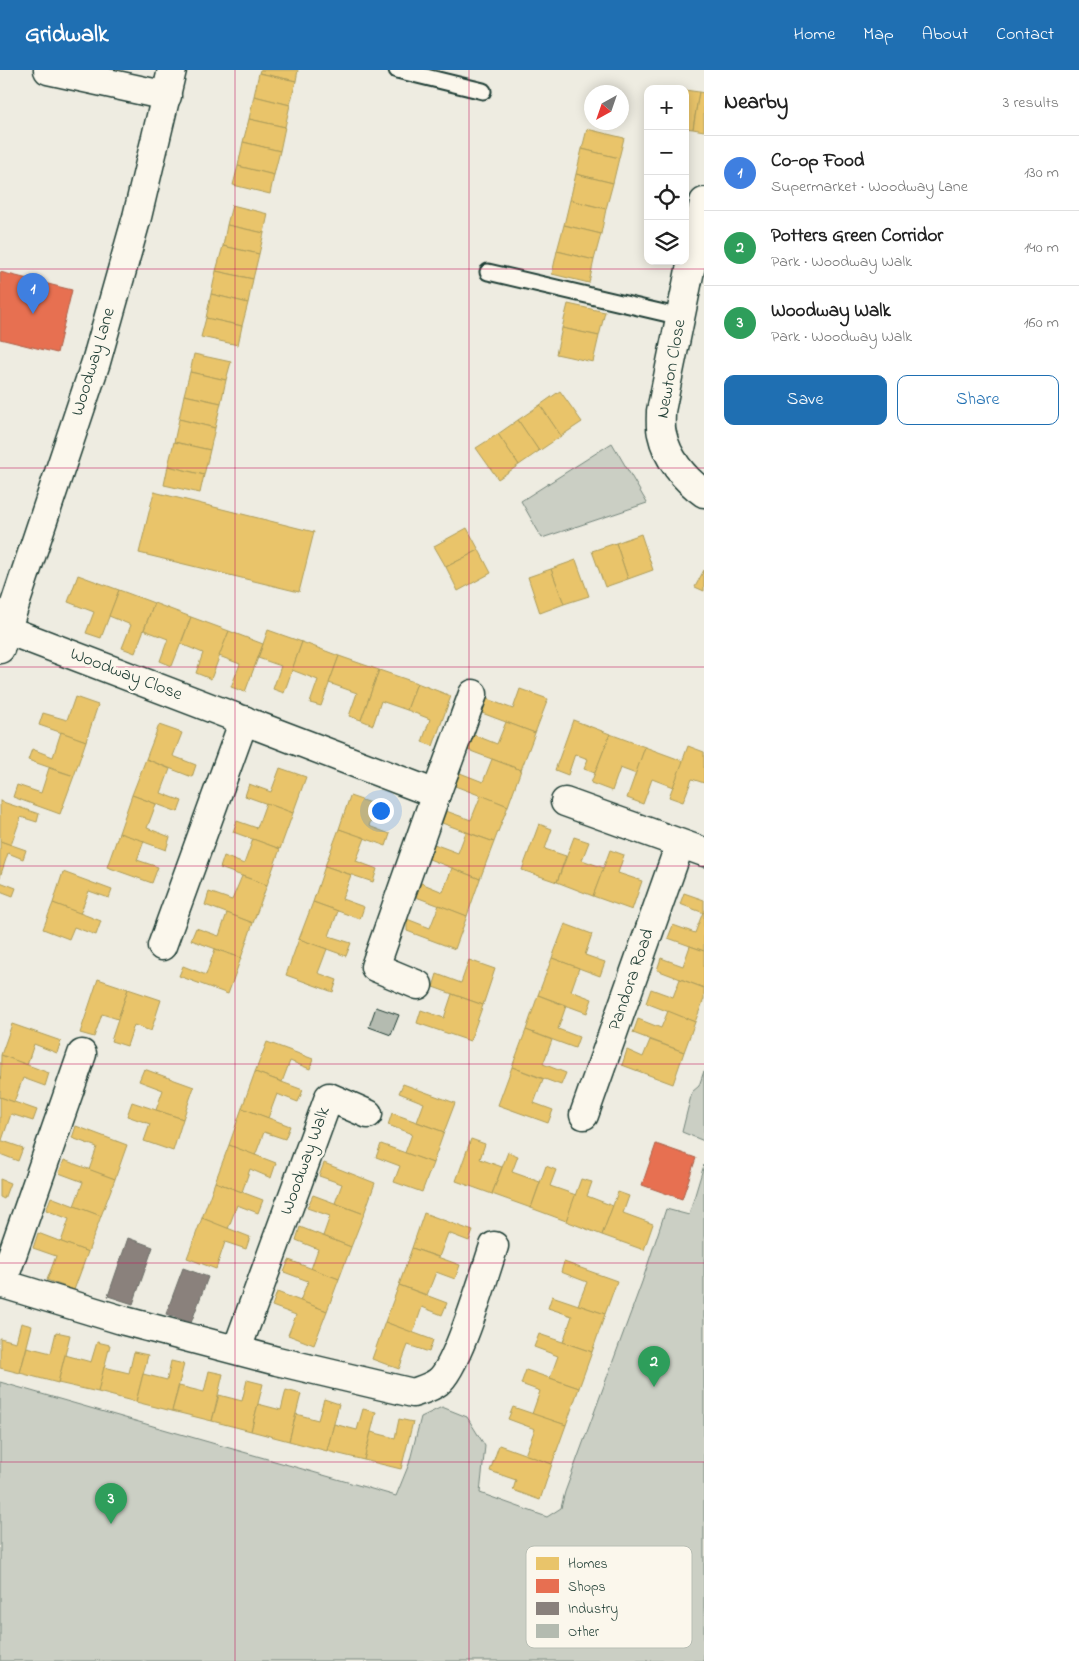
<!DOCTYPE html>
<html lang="en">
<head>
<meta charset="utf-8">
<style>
	body { margin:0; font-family:"Indie Flower",sans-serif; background:#f2f2f2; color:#222 }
	.controls { position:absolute; right:15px; top:15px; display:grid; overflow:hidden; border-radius:10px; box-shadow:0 2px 12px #0003 }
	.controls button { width:45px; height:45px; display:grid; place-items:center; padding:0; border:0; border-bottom:1px solid #e0e0e0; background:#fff; color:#222; font:25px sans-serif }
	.compass { position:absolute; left:584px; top:15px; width:45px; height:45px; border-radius:50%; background:#fff; box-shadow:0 2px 12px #0003; rotate:220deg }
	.you { position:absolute; left:380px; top:740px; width:18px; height:18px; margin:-12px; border:4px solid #fff; border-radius:50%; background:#1a73e8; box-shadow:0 0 0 8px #1a73e833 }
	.badge { display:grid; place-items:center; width:32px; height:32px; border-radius:50%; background:#1f6fb2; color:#fff; font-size:16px; font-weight:700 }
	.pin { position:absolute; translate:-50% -41px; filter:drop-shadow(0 1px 2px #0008) }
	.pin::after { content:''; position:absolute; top:26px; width:18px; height:15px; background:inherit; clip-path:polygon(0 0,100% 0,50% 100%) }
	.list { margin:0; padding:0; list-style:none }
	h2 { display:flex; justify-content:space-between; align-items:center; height:65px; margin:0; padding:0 20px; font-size:21px }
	h2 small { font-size:16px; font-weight:400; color:#767676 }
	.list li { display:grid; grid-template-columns:32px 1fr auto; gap:15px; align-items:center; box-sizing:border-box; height:75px; padding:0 20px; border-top:1px solid #e0e0e0 }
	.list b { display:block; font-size:19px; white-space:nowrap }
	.list p { margin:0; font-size:16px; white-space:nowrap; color:#767676 }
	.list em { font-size:16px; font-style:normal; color:#767676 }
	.actions { display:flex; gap:10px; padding:15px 20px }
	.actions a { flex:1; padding:11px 0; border:1px solid #1f6fb2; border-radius:10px; text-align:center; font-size:18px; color:#1f6fb2 }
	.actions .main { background:#1f6fb2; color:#fff }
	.icon { flex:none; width:28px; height:28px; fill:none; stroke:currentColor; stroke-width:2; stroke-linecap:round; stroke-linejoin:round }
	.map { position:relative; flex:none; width:704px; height:1591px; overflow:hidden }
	header { display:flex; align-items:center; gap:30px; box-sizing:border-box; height:70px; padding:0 25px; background:#1f6fb2; color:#fff }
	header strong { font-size:24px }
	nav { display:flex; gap:28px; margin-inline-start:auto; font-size:18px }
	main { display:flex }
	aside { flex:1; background:#fff }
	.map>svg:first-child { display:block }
	.green { fill:#cbcfc4; stroke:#75867c }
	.homes { fill:#e9c46a; stroke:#ac9c5a }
	.shops { fill:#e76f51; stroke:#ab6048 }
	.industry { fill:#8a817c; stroke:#6a6d66 }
	.building { fill:#b4bbb0; stroke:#1f3d34 }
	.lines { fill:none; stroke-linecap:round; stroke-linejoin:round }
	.service-casing { stroke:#1f3d34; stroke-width:19 }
	.minor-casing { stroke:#1f3d34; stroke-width:31 }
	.tertiary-casing { stroke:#1f3d34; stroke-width:31 }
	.service { stroke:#fbf7ec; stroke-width:15 }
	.minor { stroke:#fbf7ec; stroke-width:28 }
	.tertiary { stroke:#fbf7ec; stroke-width:28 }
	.grid { fill:none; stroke:#c2185b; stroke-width:1; stroke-opacity:0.55 }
	.labels { text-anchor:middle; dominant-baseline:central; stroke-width:5; stroke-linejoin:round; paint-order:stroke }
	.street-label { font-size:18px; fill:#1f3d34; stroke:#fbf7ec }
	.key { fill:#fbf7ec; stroke:#b9bfb5; stroke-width:1 }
	.key-label { font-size:14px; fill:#1f3d34 }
</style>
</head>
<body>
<header>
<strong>Gridwalk</strong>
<nav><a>Home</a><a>Map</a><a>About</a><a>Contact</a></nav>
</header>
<main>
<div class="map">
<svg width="704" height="1591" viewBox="0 0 704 1591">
	<rect width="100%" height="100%" fill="#eeece1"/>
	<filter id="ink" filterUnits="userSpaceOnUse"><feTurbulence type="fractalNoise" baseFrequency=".02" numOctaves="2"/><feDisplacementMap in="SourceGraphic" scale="10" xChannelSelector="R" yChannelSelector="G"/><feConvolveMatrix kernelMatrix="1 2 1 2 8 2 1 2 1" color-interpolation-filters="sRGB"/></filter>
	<g filter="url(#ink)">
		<g class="green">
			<polygon points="612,373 647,433 542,468 521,431"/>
			<polygon points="704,1001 704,1071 682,1062 692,1022 699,1016"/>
			<polygon points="704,1095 704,1591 0,1591 0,1312 396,1426 409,1394 421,1347 442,1337 467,1347 485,1376 480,1423 547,1447 561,1438 565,1422 642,1212 666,1139 689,1145"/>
		</g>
		<g class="homes">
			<polygon points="260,0 298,0 296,11 259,3"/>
			<polygon points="259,3 296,11 290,35 254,26"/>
			<polygon points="685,20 699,22 693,59 685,58"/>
			<polygon points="699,22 704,23 704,61 693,59"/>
			<polygon points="254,26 290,35 285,57 249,49"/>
			<polygon points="249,49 285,57 280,81 243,72"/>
			<polygon points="587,59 624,68 619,88 582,79"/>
			<polygon points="243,72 280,81 274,105 238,96"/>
			<polygon points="582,79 619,88 613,113 576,104"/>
			<polygon points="238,96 274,105 270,124 233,115"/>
			<polygon points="576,104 613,113 606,139 570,130"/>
			<polygon points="570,130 606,139 601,164 564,155"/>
			<polygon points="232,135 268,144 264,163 227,155"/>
			<polygon points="227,155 264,163 259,184 223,176"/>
			<polygon points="564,155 601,164 594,190 557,181"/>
			<polygon points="223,176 259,184 253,209 216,201"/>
			<polygon points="557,181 594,190 589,213 552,204"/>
			<polygon points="216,201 253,209 248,233 211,224"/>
			<polygon points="211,224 248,233 242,256 206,248"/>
			<polygon points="568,234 605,242 599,266 562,258"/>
			<polygon points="206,248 242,256 238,275 201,267"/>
			<polygon points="562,258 599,266 593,292 556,284"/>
			<polygon points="194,284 231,292 226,310 190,302"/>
			<polygon points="190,302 226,310 221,333 184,325"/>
			<polygon points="560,321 582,352 561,366 540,335"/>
			<polygon points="184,325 221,333 215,358 179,349"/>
			<polygon points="540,335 561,366 539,381 518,350"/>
			<polygon points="179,349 215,358 210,380 174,372"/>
			<polygon points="518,350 539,381 519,395 498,364"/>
			<polygon points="498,364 519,395 498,409 476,378"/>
			<polygon points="174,372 210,380 204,405 168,396"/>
			<polygon points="168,396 204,405 200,423 164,415"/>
			<polygon points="154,422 314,462 299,522 139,483"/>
			<polygon points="467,458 479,480 446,497 434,476"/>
			<polygon points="641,464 653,500 628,509 616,473"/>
			<polygon points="616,473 628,509 605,517 592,481"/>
			<polygon points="479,480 491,503 458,521 446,497"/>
			<polygon points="576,490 589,526 564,534 551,499"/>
			<polygon points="551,499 564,534 540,543 528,507"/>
			<polygon points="704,500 704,521 695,517"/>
			<polygon points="78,505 119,520 101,568 86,563 94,542 68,532"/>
			<polygon points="119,520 154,533 135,583 122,578 131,555 109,546"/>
			<polygon points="154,533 191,547 172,596 160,591 168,569 144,560"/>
			<polygon points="191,547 229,561 211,609 196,603 203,583 181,574"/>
			<polygon points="268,560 302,572 284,623 273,619 281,596 258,588"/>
			<polygon points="229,561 263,574 245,622 231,617 240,594 219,586"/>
			<polygon points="302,572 339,586 321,636 310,633 318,610 292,600"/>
			<polygon points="339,586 379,600 361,650 349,646 357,623 329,613"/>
			<polygon points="379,600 417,613 407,640 381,631 373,655 361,650"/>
			<polygon points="417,613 451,626 433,676 422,672 430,649 407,640"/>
			<polygon points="520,619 548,629 535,663 482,643 487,629 513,639"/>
			<polygon points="75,627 98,635 86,671 39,655 43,643 67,650"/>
			<polygon points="573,650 610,664 595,703 584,699 588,689 575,684 568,705 555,700"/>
			<polygon points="506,652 535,663 521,700 468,680 474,665 497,674"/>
			<polygon points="159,655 182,663 173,686 196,695 192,707 146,689"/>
			<polygon points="61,662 86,671 74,706 28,690 32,679 53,687"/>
			<polygon points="610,664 645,677 636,704 620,698 612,721 591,713"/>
			<polygon points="688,676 704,682 704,713 692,709 683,732 669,727"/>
			<polygon points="645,677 683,691 673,717 652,709 643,734 627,728"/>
			<polygon points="146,689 170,699 161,723 182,731 178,742 132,725"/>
			<polygon points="492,689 521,700 508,736 455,716 460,703 483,712"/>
			<polygon points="49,698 74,706 60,744 13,727 17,715 41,723"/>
			<polygon points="280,698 306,707 293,743 245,726 249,714 271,722"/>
			<polygon points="132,725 156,734 147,758 170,767 166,780 119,763"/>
			<polygon points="481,725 508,736 494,772 442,753 446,741 471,750"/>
			<polygon points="350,726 376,735 369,756 390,764 386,776 339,759"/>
			<polygon points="0,731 39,744 37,752 21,747 11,775 0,771"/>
			<polygon points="266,733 293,743 280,779 233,762 237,751 257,758"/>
			<polygon points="539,754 552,759 545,779 566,786 557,812 522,800"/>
			<polygon points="339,759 365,768 356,791 377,799 373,812 325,796"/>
			<polygon points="466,762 494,772 480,809 429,789 434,774 458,783"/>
			<polygon points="119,763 144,771 137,790 158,797 152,813 107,797"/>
			<polygon points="574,767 589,772 582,790 604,798 593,826 557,812"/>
			<polygon points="253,769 280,779 267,815 220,798 224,786 244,794"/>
			<polygon points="0,771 26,780 23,789 8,783 0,807"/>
			<polygon points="610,780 624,785 618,803 642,811 632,840 593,826"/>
			<polygon points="325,796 351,805 342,829 364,837 360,849 313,832"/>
			<polygon points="452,798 480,809 467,846 416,827 421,813 443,822"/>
			<polygon points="63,802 112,820 109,828 89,821 80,844 53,833"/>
			<polygon points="242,806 267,815 253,853 205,835 209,822 232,830"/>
			<polygon points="0,812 16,818 13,826 0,821"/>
			<polygon points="684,823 704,830 704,843 680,834"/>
			<polygon points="313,832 338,841 329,866 351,873 346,886 299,869"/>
			<polygon points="53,833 101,851 96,865 74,857 69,869 43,859"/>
			<polygon points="439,835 467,846 455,879 407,861 407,849 430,858"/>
			<polygon points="703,842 704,843 704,881 668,868 673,855 695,863"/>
			<polygon points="227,843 253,853 241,888 191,870 196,858 219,866"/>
			<polygon points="565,854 592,864 585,885 605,892 600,906 552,888"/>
			<polygon points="299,869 327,879 318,903 337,910 333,922 286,905"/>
			<polygon points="690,876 704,881 704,918 657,900 661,888 683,896"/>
			<polygon points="215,879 241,888 228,924 179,906 183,896 206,905"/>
			<polygon points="552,888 579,898 571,921 592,929 587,943 538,925"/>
			<polygon points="469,890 495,899 483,935 433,917 437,904 461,913"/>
			<polygon points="98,909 128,919 118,949 102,944 94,967 80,963"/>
			<polygon points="680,909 704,918 704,929 695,952 646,933 651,919 673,927"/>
			<polygon points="128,919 161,930 151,961 134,955 127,976 111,971"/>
			<polygon points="452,924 483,935 470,971 417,953 421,940 444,948"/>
			<polygon points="538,925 566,936 558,959 579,967 575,978 526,960"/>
			<polygon points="668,941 695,952 684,982 633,963 638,949 661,958"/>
			<polygon points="12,954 61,971 57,983 34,974 27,995 1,985"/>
			<polygon points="526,960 552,970 543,994 566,1003 561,1015 512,997"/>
			<polygon points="650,970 684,982 673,1014 622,995 627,980 643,987"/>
			<polygon points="267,972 313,989 310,999 290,991 282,1012 255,1002"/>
			<polygon points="1,985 49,1003 45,1016 23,1008 14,1032 0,1027"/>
			<polygon points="512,997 543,1009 534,1033 553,1040 548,1053 498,1035"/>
			<polygon points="144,999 194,1017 183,1049 156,1040 163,1020 139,1011"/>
			<polygon points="255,1002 303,1020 298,1032 277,1024 268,1048 242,1038"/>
			<polygon points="403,1014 455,1033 444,1062 417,1052 424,1033 399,1023"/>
			<polygon points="0,1027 37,1040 33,1051 11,1044 2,1070 0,1070"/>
			<polygon points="132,1032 183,1049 173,1081 144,1071 150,1054 127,1046"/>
			<polygon points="242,1038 290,1056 285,1069 264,1062 255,1086 229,1075"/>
			<polygon points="392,1043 444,1062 433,1093 405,1083 412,1064 388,1055"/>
			<polygon points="76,1056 127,1075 115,1109 89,1100 97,1077 72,1068"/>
			<polygon points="471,1069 485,1074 480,1089 502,1097 492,1124 456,1111"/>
			<polygon points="0,1070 23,1078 18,1091 0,1084"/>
			<polygon points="381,1074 433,1093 422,1122 394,1112 400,1096 376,1087"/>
			<polygon points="229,1075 276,1093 271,1108 250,1099 242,1122 215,1112"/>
			<polygon points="508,1082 518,1086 512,1102 540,1112 531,1138 492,1124"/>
			<polygon points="64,1090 115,1109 101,1146 74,1136 83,1112 59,1103"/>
			<polygon points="324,1093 375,1113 364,1144 335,1133 342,1114 319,1106"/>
			<polygon points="546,1096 556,1100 550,1116 576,1125 566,1151 531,1138"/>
			<polygon points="0,1109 10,1113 4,1129 0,1127"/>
			<polygon points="581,1109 592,1112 587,1126 613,1136 602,1165 566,1151"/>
			<polygon points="215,1112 263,1130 258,1143 237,1135 228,1159 202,1148"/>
			<polygon points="618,1122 629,1126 623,1143 653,1154 644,1180 602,1165"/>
			<polygon points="313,1125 364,1144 351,1177 323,1166 330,1146 307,1138"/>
			<polygon points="51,1127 101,1146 88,1182 61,1172 69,1149 46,1140"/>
			<polygon points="424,1143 473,1161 469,1171 448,1163 439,1187 412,1178"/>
			<polygon points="202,1148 250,1167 246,1179 225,1172 216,1199 187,1188"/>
			<polygon points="300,1157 351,1177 339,1209 311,1199 318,1179 296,1170"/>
			<polygon points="38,1163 88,1182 74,1220 47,1210 56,1186 33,1178"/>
			<polygon points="412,1178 460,1195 455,1209 436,1202 427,1225 399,1215"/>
			<polygon points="289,1190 339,1209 327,1241 300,1231 308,1211 284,1202"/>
			<polygon points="564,1192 617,1211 605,1244 578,1235 587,1212 561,1202"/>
			<polygon points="399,1215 447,1233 442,1245 422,1237 413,1263 385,1252"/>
			<polygon points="277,1222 327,1241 314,1275 288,1265 296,1245 272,1236"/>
			<polygon points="552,1226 605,1244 592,1282 563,1272 572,1246 548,1238"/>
			<polygon points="385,1252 433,1270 429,1282 408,1275 399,1299 372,1289"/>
			<polygon points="21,1253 32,1256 20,1303 0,1298 0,1268 16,1272"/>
			<polygon points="56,1262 70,1265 58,1313 20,1303 27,1277 51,1283"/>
			<polygon points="539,1264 592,1282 579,1318 550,1308 558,1286 534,1277"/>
			<polygon points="97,1272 110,1275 98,1322 58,1313 65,1285 91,1292"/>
			<polygon points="134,1282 148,1285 136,1332 98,1322 104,1297 129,1303"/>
			<polygon points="171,1291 184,1294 172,1341 136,1332 143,1304 167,1310"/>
			<polygon points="526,1300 579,1318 566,1355 532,1344 540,1321 521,1314"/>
			<polygon points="209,1301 223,1304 212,1351 172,1341 179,1316 204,1322"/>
			<polygon points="247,1310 263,1314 251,1361 212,1351 219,1325 242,1331"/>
			<polygon points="286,1320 301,1324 289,1371 251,1361 258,1334 281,1340"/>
			<polygon points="324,1329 339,1334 327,1381 289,1371 296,1344 318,1350"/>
			<polygon points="513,1337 566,1355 552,1394 525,1385 535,1359 508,1349"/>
			<polygon points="363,1339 376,1342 364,1390 327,1381 334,1354 357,1360"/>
			<polygon points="399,1349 413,1352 401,1399 364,1390 371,1362 395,1368"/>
			<polygon points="499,1375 552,1394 540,1430 513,1420 516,1410 490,1401"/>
		</g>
		<g class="shops">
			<polygon points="0,202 72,220 57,283 0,269"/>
			<polygon points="656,1074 696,1088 682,1129 642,1115"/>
		</g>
		<g class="industry">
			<polygon points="128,1168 153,1177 133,1234 108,1226"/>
			<polygon points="183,1198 208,1207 191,1253 166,1244"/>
		</g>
		<polygon class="building" points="376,937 399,945 391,965 369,957"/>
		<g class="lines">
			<defs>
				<g id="service">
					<polyline points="397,0 483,21"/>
					<polyline points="488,202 681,247"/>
				</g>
				<g id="minor">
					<polyline points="48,0 167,26"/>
					<path d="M704,132L661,341C661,348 660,357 662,364C667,388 684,409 704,423"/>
					<polyline points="7,560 436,724"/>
					<polyline points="565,732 704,782"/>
					<polyline points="162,876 244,650"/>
					<polyline points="418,915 375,897 436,724 473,624"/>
					<polyline points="584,1045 680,774"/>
					<path d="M0,1213L125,1251L277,1291L413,1323C421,1320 430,1318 438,1312C458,1297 484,1205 494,1176"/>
					<polyline points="2,1214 82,984"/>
					<polyline points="237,1279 329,1027 368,1044"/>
				</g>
				<polyline id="tertiary" points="0,579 96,292 137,147 172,0"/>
			</defs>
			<use href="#service" class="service-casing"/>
			<use href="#minor" class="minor-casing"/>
			<use href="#tertiary" class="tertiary-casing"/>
			<use href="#service" class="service"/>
			<use href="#minor" class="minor"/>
			<use href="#tertiary" class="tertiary"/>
		</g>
	</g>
	<path class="grid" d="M235,0V1591M469,0V1591M0,199H704M0,398H704M0,597H704M0,796H704M0,994H704M0,1193H704M0,1392H704"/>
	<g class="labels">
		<g class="street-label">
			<text transform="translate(94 292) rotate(-73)">Woodway Lane</text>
			<text transform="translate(672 299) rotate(-80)">Newton Close</text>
			<text transform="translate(126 605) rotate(21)">Woodway Close</text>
			<text transform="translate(632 910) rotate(-71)">Pandora Road</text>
			<text transform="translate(306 1091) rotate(-70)">Woodway Walk</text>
		</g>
	</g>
	<rect x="526" y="1476" width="166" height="102" rx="8" class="key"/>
	<rect x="536" y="1487" width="23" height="13" fill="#e9c46a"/>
	<rect x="536" y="1509" width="23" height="14" fill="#e76f51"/>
	<rect x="536" y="1532" width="23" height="13" fill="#8a817c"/>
	<rect x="536" y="1554" width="23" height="14" fill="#b4bbb0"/>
	<g class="key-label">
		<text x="568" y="1498">Homes</text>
		<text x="568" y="1521">Shops</text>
		<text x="568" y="1543">Industry</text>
		<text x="568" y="1566">Other</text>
	</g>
</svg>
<div class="controls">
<button>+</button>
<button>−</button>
<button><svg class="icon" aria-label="locate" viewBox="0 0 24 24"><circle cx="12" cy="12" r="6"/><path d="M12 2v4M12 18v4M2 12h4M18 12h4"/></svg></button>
<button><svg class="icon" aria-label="layers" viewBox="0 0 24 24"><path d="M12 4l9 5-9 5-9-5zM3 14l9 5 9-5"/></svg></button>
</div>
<svg class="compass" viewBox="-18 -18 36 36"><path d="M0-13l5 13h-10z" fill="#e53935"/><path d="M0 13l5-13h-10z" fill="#767676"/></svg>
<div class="you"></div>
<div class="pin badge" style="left:33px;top:244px;background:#3f7fe0">1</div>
<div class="pin badge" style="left:654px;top:1317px;background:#2e9e5b">2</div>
<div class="pin badge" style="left:111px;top:1454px;background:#2e9e5b">3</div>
</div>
<aside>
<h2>Nearby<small>3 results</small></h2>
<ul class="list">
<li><span class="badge" style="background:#3f7fe0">1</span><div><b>Co-op Food</b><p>Supermarket · Woodway Lane</p></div><em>130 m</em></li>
<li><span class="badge" style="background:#2e9e5b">2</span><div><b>Potters Green Corridor</b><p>Park · Woodway Walk</p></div><em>140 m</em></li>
<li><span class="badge" style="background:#2e9e5b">3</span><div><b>Woodway Walk</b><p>Park · Woodway Walk</p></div><em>160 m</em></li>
</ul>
<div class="actions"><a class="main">Save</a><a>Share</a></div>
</aside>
</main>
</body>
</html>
